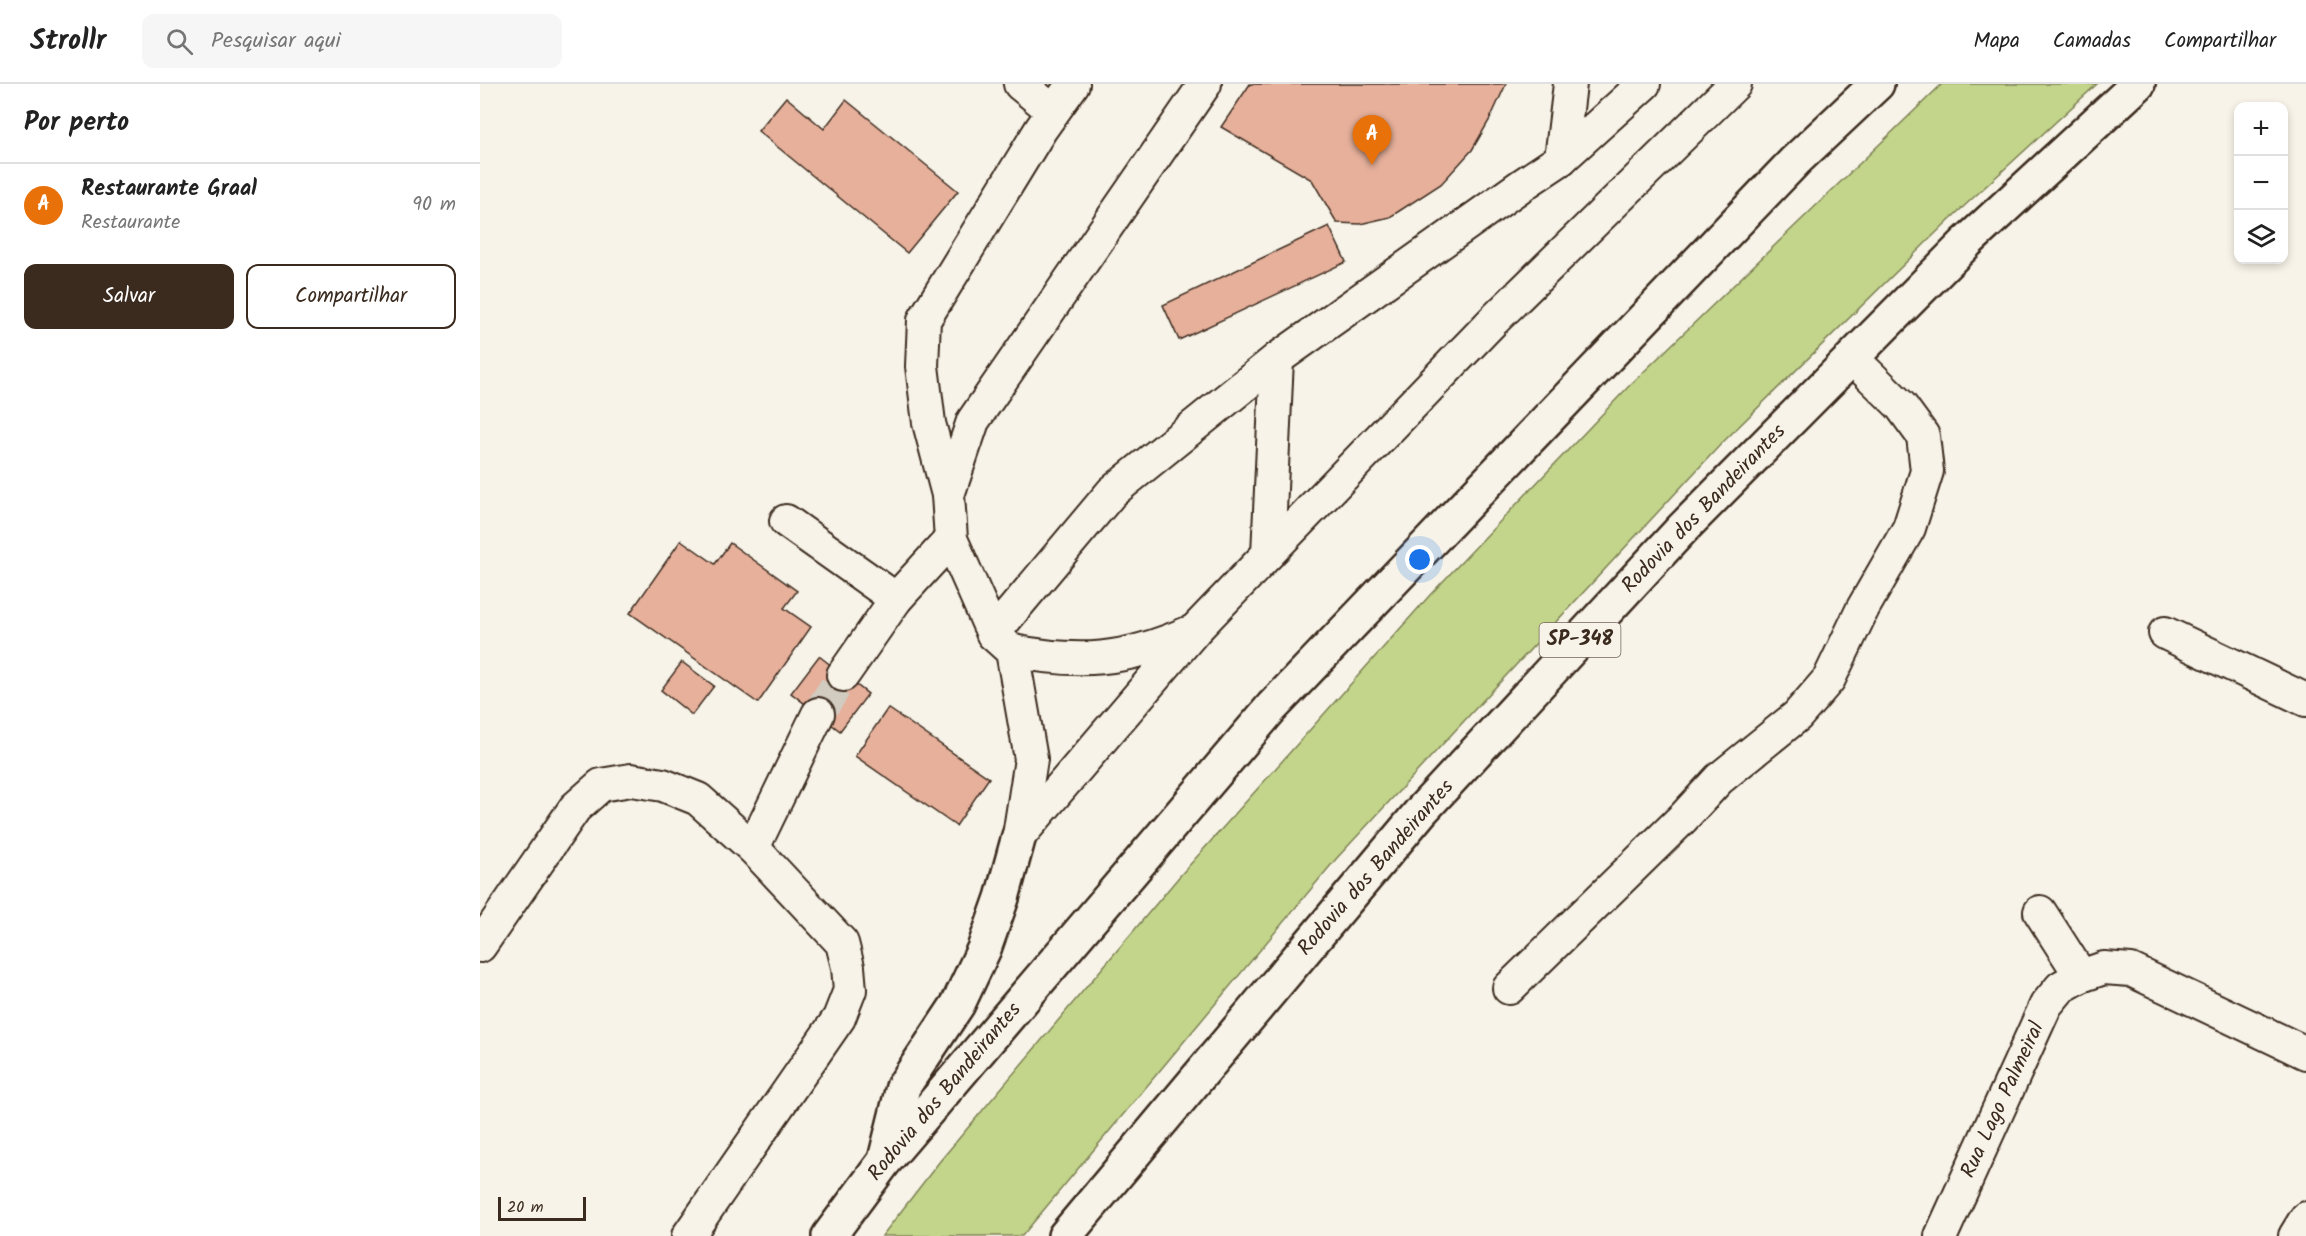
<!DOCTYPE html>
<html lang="pt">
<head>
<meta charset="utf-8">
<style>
	body { margin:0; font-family:Kalam,sans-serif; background:#f6f6f6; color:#222 }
	.controls { position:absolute; right:18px; top:18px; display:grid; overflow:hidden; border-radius:12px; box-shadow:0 3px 9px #0003 }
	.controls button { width:54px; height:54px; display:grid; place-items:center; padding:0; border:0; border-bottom:2px solid #e0e0e0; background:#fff; color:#222; font:30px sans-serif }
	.scale { position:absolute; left:18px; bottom:15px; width:88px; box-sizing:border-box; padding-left:6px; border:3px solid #3b2a1e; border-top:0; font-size:16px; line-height:21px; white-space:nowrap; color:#3b2a1e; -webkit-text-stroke:4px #f7f3e8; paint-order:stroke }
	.you { position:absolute; left:940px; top:476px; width:21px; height:21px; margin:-15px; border:4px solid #fff; border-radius:50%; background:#1a73e8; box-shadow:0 0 0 9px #1a73e833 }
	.badge { display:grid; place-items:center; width:39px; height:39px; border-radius:50%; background:#3b2a1e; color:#fff; font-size:20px; font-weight:700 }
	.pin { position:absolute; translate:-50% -50px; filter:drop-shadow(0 2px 3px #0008) }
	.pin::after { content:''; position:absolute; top:32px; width:21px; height:18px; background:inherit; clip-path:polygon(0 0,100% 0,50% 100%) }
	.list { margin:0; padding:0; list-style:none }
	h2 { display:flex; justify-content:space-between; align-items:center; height:78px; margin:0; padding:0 24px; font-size:26px }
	h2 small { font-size:20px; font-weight:400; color:#767676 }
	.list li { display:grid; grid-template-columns:39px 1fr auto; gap:18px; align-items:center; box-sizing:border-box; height:84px; padding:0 24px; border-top:2px solid #e0e0e0 }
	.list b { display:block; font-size:22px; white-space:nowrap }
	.list p { margin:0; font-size:20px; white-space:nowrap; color:#767676 }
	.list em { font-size:20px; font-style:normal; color:#767676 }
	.actions { display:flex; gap:12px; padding:18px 24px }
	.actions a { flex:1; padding:14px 0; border:2px solid #3b2a1e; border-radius:12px; text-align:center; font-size:21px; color:#3b2a1e }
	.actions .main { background:#3b2a1e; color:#fff }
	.icon { flex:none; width:33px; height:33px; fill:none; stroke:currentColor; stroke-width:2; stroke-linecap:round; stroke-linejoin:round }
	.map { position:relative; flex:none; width:1826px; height:1152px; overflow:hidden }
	header { display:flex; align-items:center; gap:36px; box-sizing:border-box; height:84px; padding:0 30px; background:#fff; border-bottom:2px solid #e0e0e0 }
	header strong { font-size:28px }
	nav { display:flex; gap:33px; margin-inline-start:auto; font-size:21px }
	.search { width:420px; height:54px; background:#f6f6f6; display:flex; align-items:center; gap:15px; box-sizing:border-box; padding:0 21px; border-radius:12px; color:#767676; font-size:22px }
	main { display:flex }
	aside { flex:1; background:#fff }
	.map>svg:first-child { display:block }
	.green { fill:#c2d58a; stroke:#7e8054; stroke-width:1.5 }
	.building { fill:#e6b09b; stroke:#3b2a1e; stroke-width:1.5 }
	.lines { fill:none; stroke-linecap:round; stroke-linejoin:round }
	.minor-tunnel { stroke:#d1cbc0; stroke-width:32; stroke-dasharray:32 16; stroke-linecap:butt }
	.minor-casing { stroke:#3b2a1e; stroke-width:36 }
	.highway-casing { stroke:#3b2a1e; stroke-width:38 }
	.minor { stroke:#f7f3e8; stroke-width:32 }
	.highway { stroke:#f7f3e8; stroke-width:33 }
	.labels { text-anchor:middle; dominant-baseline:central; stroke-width:6; stroke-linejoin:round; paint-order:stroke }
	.shield { fill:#f7f3e8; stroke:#73665b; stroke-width:1.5 }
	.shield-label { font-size:20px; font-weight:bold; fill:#3b2a1e }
	.street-label { font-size:21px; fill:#3b2a1e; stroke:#f7f3e8 }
</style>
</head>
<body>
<header>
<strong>Strollr</strong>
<div class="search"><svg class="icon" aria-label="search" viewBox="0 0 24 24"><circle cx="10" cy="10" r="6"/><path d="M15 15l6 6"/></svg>Pesquisar aqui</div>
<nav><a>Mapa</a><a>Camadas</a><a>Compartilhar</a></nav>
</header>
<main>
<aside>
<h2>Por perto<small></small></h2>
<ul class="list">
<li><span class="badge" style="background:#e8710a">A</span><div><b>Restaurante Graal</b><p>Restaurante</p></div><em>90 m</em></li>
</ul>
<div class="actions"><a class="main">Salvar</a><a>Compartilhar</a></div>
</aside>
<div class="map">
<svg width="1826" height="1152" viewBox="0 0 1826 1152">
	<rect width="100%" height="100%" fill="#f7f3e8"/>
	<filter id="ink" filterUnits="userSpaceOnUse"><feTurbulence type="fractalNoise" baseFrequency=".0167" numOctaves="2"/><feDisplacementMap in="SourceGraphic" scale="12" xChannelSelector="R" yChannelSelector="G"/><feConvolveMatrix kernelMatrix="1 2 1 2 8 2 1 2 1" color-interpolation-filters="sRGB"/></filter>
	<g filter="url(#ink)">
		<polygon class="green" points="1462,0 1617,0 1468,137 1242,359 856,775 542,1152 402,1152 460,1077 698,794 950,511 1150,301"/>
		<g class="building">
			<polygon points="770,0 1026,0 1010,35 992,66 961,100 910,133 880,140 857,139 832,96 741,43"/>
			<polygon points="306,13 344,45 366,16 478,107 427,169 278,47"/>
			<polygon points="849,142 866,178 699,256 683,221"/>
			<polygon points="201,456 235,480 250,459 317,507 304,524 331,543 278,619 150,529"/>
			<polygon points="339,572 388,610 360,647 311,609"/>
			<polygon points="202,578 234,602 212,631 181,606"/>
			<polygon points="408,624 509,694 476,742 375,672"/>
		</g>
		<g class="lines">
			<polyline class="minor-tunnel" points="338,630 363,591"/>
			<defs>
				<g id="minor">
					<polyline points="540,0 573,27"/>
					<polyline points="1081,75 1164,0"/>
					<polyline points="468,411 449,339 442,282 444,236 561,45 593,0"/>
					<polyline points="306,437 416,515"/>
					<polyline points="788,470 1014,236 1255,0"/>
					<polyline points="1685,549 1826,616"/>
					<polyline points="513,550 632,408 797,275 1042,101 1081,75 1090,0"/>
					<path d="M532,567C600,580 644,577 708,549"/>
					<polyline points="363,591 416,515 471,455"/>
					<polyline points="539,752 551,675 532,567 513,550 471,455 468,411 493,337 725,0"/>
					<polyline points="539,752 715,546 788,470 797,275"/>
					<polyline points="273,764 338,630"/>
					<polyline points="1560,828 1601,892 1624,884 1651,886 1826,969"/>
					<polyline points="0,862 95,724 121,701 151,696 183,701 218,715 273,764 362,859 368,883 370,906 359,934 208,1152"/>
					<polyline points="1029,904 1203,734 1239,695 1317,632 1349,595 1383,524 1429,444 1447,387 1443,352 1421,322 1372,274"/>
					<polyline points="1461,1152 1566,921 1581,903 1601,892"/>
					<polyline points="1815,1152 1826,1134"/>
				</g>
				<g id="highway">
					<polyline points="406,1072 423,1003 478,920 504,865 522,814 539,752"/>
					<polyline points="349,1152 404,1078 792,623 1315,77 1397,0"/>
					<polyline points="585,1152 943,725 1202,445 1487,158 1658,0"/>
				</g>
			</defs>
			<use href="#minor" class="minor-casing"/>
			<use href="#highway" class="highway-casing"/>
			<use href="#minor" class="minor"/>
			<use href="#highway" class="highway"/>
		</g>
	</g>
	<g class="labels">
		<rect class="shield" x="1059.5" y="539" width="81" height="34" rx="4.5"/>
		<g class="shield-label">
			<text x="1100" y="556">SP-348</text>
		</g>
		<g class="street-label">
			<text transform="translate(1224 425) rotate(-46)">Rodovia dos Bandeirantes</text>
			<text transform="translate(896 784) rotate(-49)">Rodovia dos Bandeirantes</text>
			<text transform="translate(465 1008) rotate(-50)">Rodovia dos Bandeirantes</text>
			<text transform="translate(1523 1016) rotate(-65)">Rua Lago Palmeiral</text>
		</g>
	</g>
</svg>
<div class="controls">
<button>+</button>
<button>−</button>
<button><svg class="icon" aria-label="layers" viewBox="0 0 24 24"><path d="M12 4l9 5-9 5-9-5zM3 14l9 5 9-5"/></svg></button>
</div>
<div class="scale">20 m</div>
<div class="you"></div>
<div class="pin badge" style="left:892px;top:81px;background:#e8710a">A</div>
</div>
</main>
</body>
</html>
